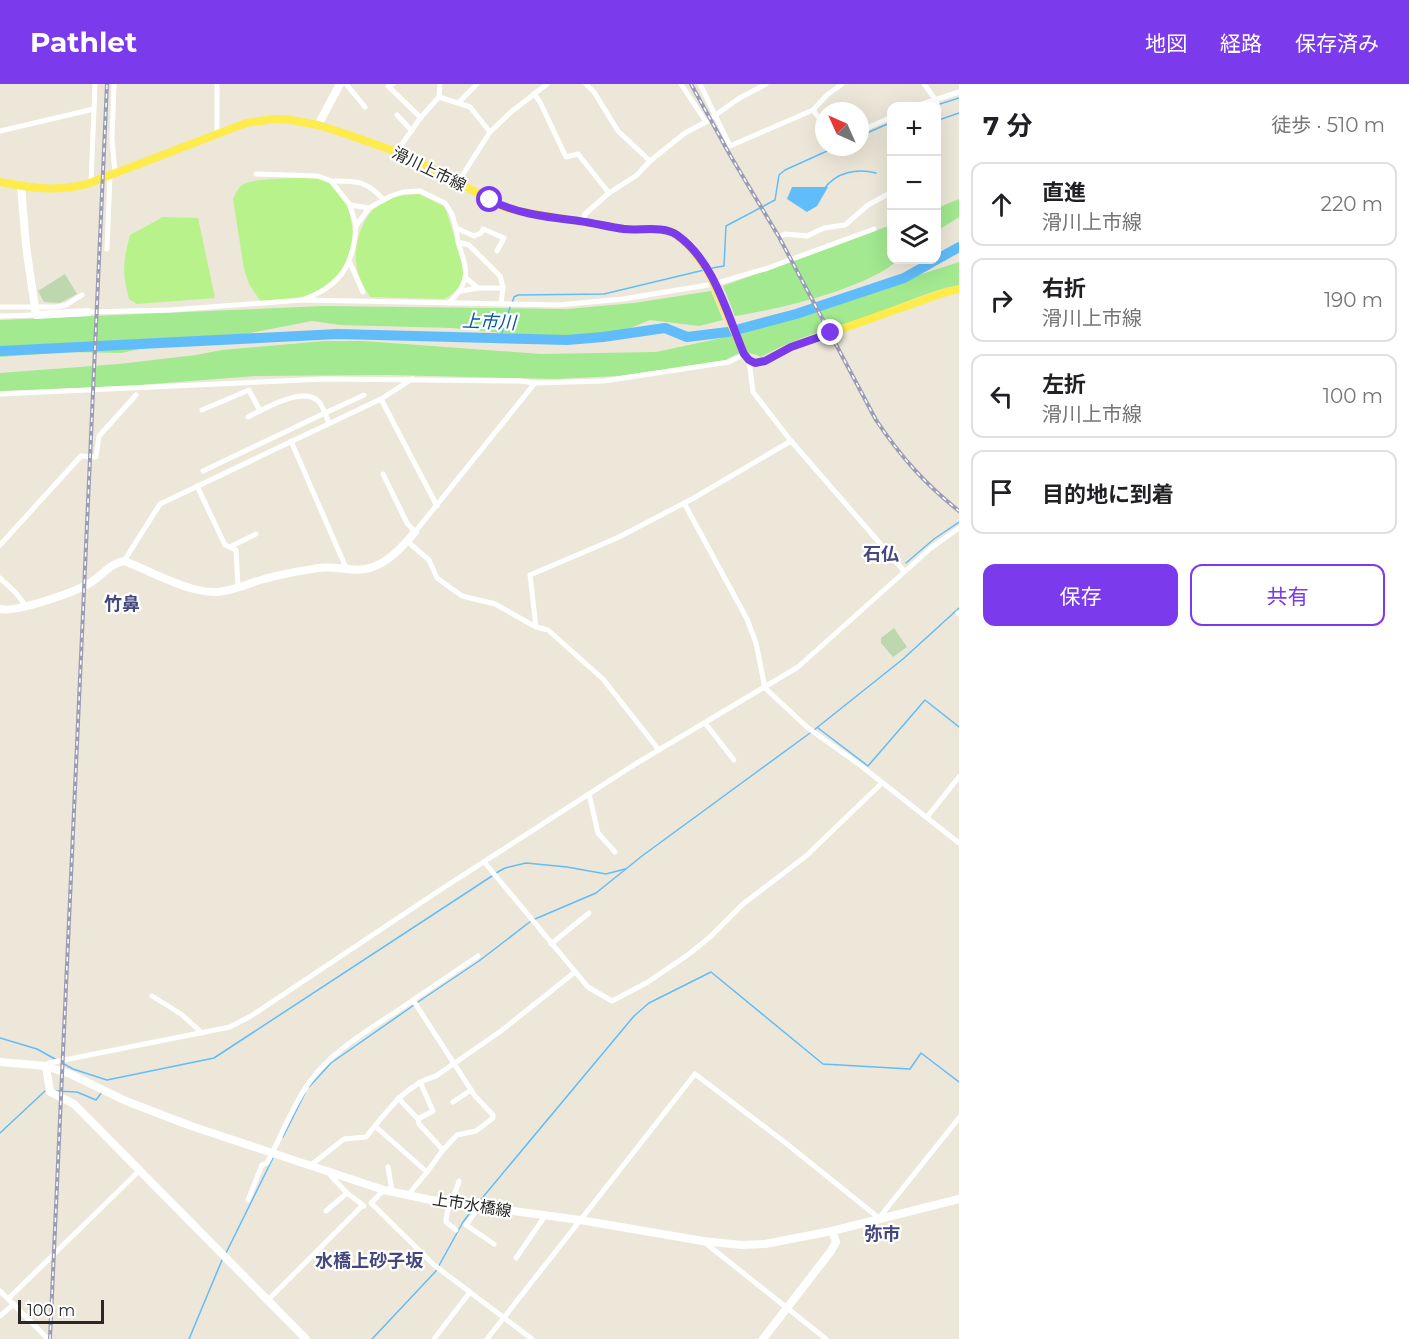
<!DOCTYPE html>
<html lang="ja">
<head>
<meta charset="utf-8">
<style>
	body { margin:0; font-family:Montserrat,"Noto Sans JP",sans-serif; background:#f6f6f6; color:#202124 }
	.controls { position:absolute; right:18px; top:18px; display:grid; overflow:hidden; border-radius:12px; box-shadow:0 6px 24px #0002 }
	.controls button { width:54px; height:54px; display:grid; place-items:center; padding:0; border:0; border-bottom:2px solid #e0e0e0; background:#fff; color:#202124; font:30px sans-serif }
	.compass { position:absolute; left:815px; top:18px; width:54px; height:54px; border-radius:50%; background:#fff; box-shadow:0 6px 24px #0002; rotate:315deg }
	.scale { position:absolute; left:18px; bottom:15px; width:86px; box-sizing:border-box; padding-left:6px; border:3px solid #292929; border-top:0; font-size:16px; line-height:21px; white-space:nowrap; color:#292929; -webkit-text-stroke:4px #fff; paint-order:stroke }
	.stop { position:absolute; width:18px; height:18px; margin:-14px; border:4px solid #7c3aed; border-radius:50%; background:#fff }
	.stop.end { background:#7c3aed; border-color:#fff; box-shadow:0 2px 6px #0008 }
	.list { margin:0; padding:0; list-style:none }
	h2 { display:flex; justify-content:space-between; align-items:center; height:78px; margin:0; padding:0 24px; font-size:26px }
	h2 small { font-size:20px; font-weight:400; color:#757577 }
	.list li { display:grid; grid-template-columns:39px 1fr auto; gap:18px; align-items:center; box-sizing:border-box; height:84px; margin:0 12px 12px; padding:0 12px; border:2px solid #e0e0e0; border-radius:12px }
	.list b { display:block; font-size:22px; white-space:nowrap }
	.list p { margin:0; font-size:20px; white-space:nowrap; color:#757577 }
	.list em { font-size:20px; font-style:normal; color:#757577 }
	.actions { display:flex; gap:12px; padding:18px 24px }
	.actions a { flex:1; padding:14px 0; border:2px solid #7c3aed; border-radius:12px; text-align:center; font-size:21px; color:#7c3aed }
	.actions .main { background:#7c3aed; color:#fff }
	.icon { flex:none; width:33px; height:33px; fill:none; stroke:currentColor; stroke-width:2; stroke-linecap:round; stroke-linejoin:round }
	.map { position:relative; flex:none; width:959px; height:1255px; overflow:hidden }
	header { display:flex; align-items:center; gap:36px; box-sizing:border-box; height:84px; padding:0 30px; background:#7c3aed; color:#fff }
	header strong { font-size:28px }
	nav { display:flex; gap:33px; margin-inline-start:auto; font-size:21px }
	main { display:flex }
	aside { flex:1; background:#fff }
	.map>svg:first-child { display:block }
	.green { fill:#a2e98f }
	.cemetery { fill:#bdd8ae }
	.pitch { fill:#b8f28a }
	.water { fill:#60bdfa }
	.lines { fill:none; stroke-linecap:round; stroke-linejoin:round }
	.stream { stroke:#60bdfa; stroke-width:1.5 }
	.river { stroke:#60bdfa; stroke-width:10 }
	.street { stroke:#fff; stroke-width:5 }
	.secondary { stroke:#fff; stroke-width:8 }
	.primary { stroke:#feeb4c; stroke-width:8 }
	.rail-casing { stroke:#9b9cb5; stroke-width:4 }
	.rail { stroke:#fff; stroke-width:1.5; stroke-dasharray:4.5; stroke-linecap:butt }
	.route { stroke:#7c3aed; stroke-width:8 }
	.labels { text-anchor:middle; dominant-baseline:central; stroke-width:4.5; stroke-linejoin:round; paint-order:stroke }
	.street-label { font-size:16px; fill:#292929; stroke:#fff }
	.water-label { font-size:18px; font-style:italic; fill:#0157a5; stroke:#fff }
	.neighbourhood-label { font-size:18px; font-weight:bold; fill:#45487d; stroke:#fff }
</style>
</head>
<body>
<header>
<strong>Pathlet</strong>
<nav><a>地図</a><a>経路</a><a>保存済み</a></nav>
</header>
<main>
<div class="map">
<svg width="959" height="1255" viewBox="0 0 959 1255">
	<rect width="100%" height="100%" fill="#ede7d9"/>
	<g class="green">
		<polygon points="959,115 959,133 937,147 937,124"/>
		<path d="M891,141L892,176H898C868,204 777,226 735,232L723,202Z"/>
		<path d="M959,178V201C928,207 900,221 871,231C833,244 796,253 761,273C746,266 738,269 724,277L618,292L555,295L389,291L255,292L127,302L0,307V289L119,280L196,271L222,266L324,257H364L541,270L656,268L731,252Z"/>
		<polygon points="711,207 723,236 699,242 650,236 596,258 452,244 340,241 312,237 245,250 192,254 121,269 71,268 0,273 0,236 324,222 567,225 634,219"/>
	</g>
	<g class="cemetery">
		<polygon points="65,190 77,210 60,219 44,218 38,207"/>
		<polygon points="894,544 907,563 893,573 881,559 881,554"/>
	</g>
	<g class="pitch">
		<path d="M311,94C316,95 321,95 325,97C350,108 359,152 349,175C344,186 330,199 320,205C303,216 281,216 261,218L249,200L244,185L233,115C236,109 238,103 244,100C256,94 297,94 311,94Z"/>
		<path d="M419,110L445,123L464,183C464,198 457,209 444,215L370,213C366,206 360,197 358,188C350,163 364,122 391,114C400,111 410,111 419,110Z"/>
		<path d="M163,133L198,134L215,214L137,220L129,215C122,188 123,178 130,151Z"/>
	</g>
	<polygon class="water" points="792,103 828,103 817,122 807,128 787,115"/>
	<g class="lines">
		<g class="stream">
			<polyline points="940,20 959,14"/>
			<polyline points="936,37 959,29"/>
			<polyline points="860,52 892,38"/>
			<path d="M824,105C836,88 857,84 876,89"/>
			<polyline points="712,184 724,182 726,142 775,116 779,91 785,86 836,63"/>
			<polyline points="512,219 514,213 518,211 604,210 704,186"/>
			<polyline points="500,255 510,223"/>
			<polyline points="906,479 934,455 959,438"/>
			<polyline points="818,644 868,682 925,616 959,643"/>
			<polyline points="814,646 903,575 959,524"/>
			<polyline points="496,789 505,784 526,779 567,783 606,790 625,785"/>
			<polyline points="535,835 596,809 642,772 810,649"/>
			<polyline points="418,918 479,877 531,837"/>
			<polyline points="0,954 37,965 55,975"/>
			<polyline points="62,979 73,985 107,996 214,974 492,792"/>
			<polyline points="309,1003 331,979 414,921"/>
			<polyline points="56,1007 77,1008 96,1016 102,1008"/>
			<polyline points="0,1049 45,1007"/>
			<polyline points="283,1053 305,1009"/>
			<polyline points="478,1119 634,932 649,919 711,888 823,980 910,985 921,969 959,998"/>
			<polyline points="226,1169 273,1074"/>
			<polyline points="189,1255 222,1176"/>
			<polyline points="372,1255 436,1187 463,1138 473,1125"/>
		</g>
		<polyline class="river" points="0,267 338,250 567,256 603,253 665,244 687,253 728,248 796,230 904,194 959,163"/>
		<g class="street">
			<polyline points="114,0 112,55 115,89"/>
			<polyline points="217,0 217,49"/>
			<polyline points="346,0 365,23"/>
			<polyline points="393,0 388,2 421,34"/>
			<polyline points="586,0 594,8 618,47 650,77"/>
			<polyline points="681,0 706,38"/>
			<polyline points="700,0 730,62 813,26 827,11 842,0"/>
			<polyline points="924,0 935,15 939,26"/>
			<polyline points="534,10 540,18 566,73 578,70 609,109"/>
			<polyline points="439,13 470,23 490,48"/>
			<polyline points="459,18 477,0"/>
			<polyline points="916,22 959,8"/>
			<polyline points="813,26 824,41"/>
			<polyline points="397,31 412,47"/>
			<polyline points="0,47 94,25"/>
			<polyline points="860,47 892,33"/>
			<polyline points="840,63 843,69"/>
			<polyline points="397,67 421,33 439,13 440,0"/>
			<polyline points="256,90 318,92 331,97 350,121"/>
			<path d="M331,97C356,97 365,96 383,115"/>
			<polyline points="91,98 95,0"/>
			<polyline points="458,98 490,48 511,28 547,0"/>
			<polyline points="369,124 356,142 350,121 369,124 391,112 403,108 420,107 445,119 452,130 456,144"/>
			<polyline points="582,138 585,130 609,109 637,91 650,77 685,49 706,38 738,15 766,0"/>
			<polyline points="779,153 785,150 807,152 824,144 845,141 868,121 892,108"/>
			<polyline points="458,158 456,144 474,152 481,149 483,145 504,154 497,167"/>
			<polyline points="107,165 110,91"/>
			<polyline points="350,179 363,208"/>
			<polyline points="478,204 503,204"/>
			<polyline points="461,207 478,204 466,194"/>
			<path d="M307,214C342,201 354,178 356,142"/>
			<path d="M449,219C472,196 467,187 458,158L469,161L500,192L503,203L501,220"/>
			<polyline points="0,223 56,223 66,221 82,211"/>
			<polyline points="88,228 170,226 302,216 559,221 623,215 714,200 768,184 874,145"/>
			<polyline points="0,232 36,231"/>
			<polyline points="749,276 753,308 791,357 904,487"/>
			<polyline points="0,310 325,295 520,297 535,299 604,297 729,278 744,270"/>
			<polyline points="381,315 437,422"/>
			<polyline points="202,326 249,306 260,327"/>
			<path d="M248,333C264,325 303,302 318,317C321,319 323,325 325,329L364,311"/>
			<polyline points="291,357 347,486"/>
			<polyline points="203,387 325,329 329,339"/>
			<polyline points="383,390 407,439 415,448 535,299"/>
			<polyline points="197,402 225,461 236,466 238,502"/>
			<polyline points="684,419 747,535 756,559 765,604 808,644 860,681 959,759"/>
			<polyline points="407,457 429,476 437,494 462,512 495,520 536,543 548,546 603,595 659,666"/>
			<polyline points="0,461 81,372 96,373 99,352 136,311"/>
			<polyline points="230,463 256,450"/>
			<polyline points="124,477 160,420 381,315 412,295"/>
			<polyline points="0,494 16,509 26,522"/>
			<polyline points="958,529 959,530"/>
			<polyline points="536,543 530,491 617,454 692,415 791,357"/>
			<polyline points="705,639 734,676"/>
			<polyline points="589,710 598,749 615,768"/>
			<polyline points="927,733 959,693"/>
			<polyline points="485,779 588,903 612,917 648,898 689,870 710,853 743,820 806,772 882,699"/>
			<polyline points="551,860 589,829"/>
			<polyline points="152,912 181,930 202,949"/>
			<polyline points="413,916 478,872"/>
			<polyline points="46,982 49,979 230,943 251,932 437,808 637,679 798,583 931,464 959,444"/>
			<polyline points="398,1014 418,1035 419,1040 443,1066 427,1088"/>
			<polyline points="453,1018 471,1006"/>
			<polyline points="418,1035 433,1027 420,998"/>
			<polyline points="375,1042 427,1088 408,1111"/>
			<path d="M311,1081L344,1055L366,1053C386,1029 404,1001 436,992L501,947L575,888"/>
			<polyline points="388,1083 392,1107"/>
			<polyline points="384,1106 371,1119 434,1181 532,1255"/>
			<polyline points="347,1109 364,1122"/>
			<path d="M248,1116L262,1081L267,1079C281,1053 291,1025 308,1000C333,964 378,941 413,916L475,1012L493,1031V1034L476,1047L457,1051L443,1066"/>
			<polyline points="479,1123 466,1141 494,1160"/>
			<polyline points="326,1127 347,1109 331,1092 329,1088"/>
			<path d="M456,1146L446,1138C446,1123 455,1112 459,1097"/>
			<polyline points="703,1157 826,1255"/>
			<polyline points="516,1174 545,1132"/>
			<polyline points="0,1207 48,1255"/>
			<polyline points="8,1215 140,1086"/>
			<polyline points="268,1216 362,1122"/>
			<polyline points="0,1232 14,1220"/>
			<polyline points="434,1255 470,1208"/>
			<polyline points="487,1255 695,990 787,1060 879,1134 959,1034"/>
		</g>
		<g class="secondary">
			<polyline points="318,41 340,0"/>
			<polyline points="21,102 26,162 36,231 88,228"/>
			<path d="M0,525C16,529 79,507 93,497C104,489 110,480 124,477C151,487 186,508 215,508C231,508 249,499 264,495C281,490 300,487 318,484C337,481 355,490 373,483C390,477 404,461 415,448"/>
			<polyline points="0,978 46,982 70,990 126,1017 191,1042 384,1106 431,1116 580,1136 703,1157 742,1161 765,1160 832,1147 959,1115"/>
			<polyline points="46,982 50,1008 74,1020 306,1255"/>
			<polyline points="763,1255 831,1167 836,1158 832,1147"/>
		</g>
		<path class="primary" d="M0,98C33,104 54,108 87,100L246,39L274,35L291,36L318,41L349,51L411,73L505,124L518,127L625,145L663,146L673,148L690,163L708,187L744,270L749,276L755,279L765,277L791,263L943,209L959,205"/>
		<defs>
			<g id="rail">
				<path d="M691,0L730,71L779,153L876,336C901,373 924,399 959,427"/>
				<polyline points="50,1255 107,0"/>
			</g>
		</defs>
		<use href="#rail" class="rail-casing"/>
		<use href="#rail" class="rail"/>
	</g>
	<g class="lines">
		<path class="route" d="M490,116C517,130 548,133 579,137C594,139 609,143 624,145C640,147 663,141 677,151C714,177 727,230 744,270L749,276L755,279L765,277L791,263L831,249"/>
	</g>
	<g class="labels">
		<g class="street-label">
			<text transform="translate(429 85) rotate(26)">滑川上市線</text>
			<text transform="translate(472 1121) rotate(9)">上市水橋線</text>
		</g>
		<g class="water-label">
			<text transform="translate(489 238) rotate(2)">上市川</text>
		</g>
		<g class="neighbourhood-label">
			<text x="881" y="470">石仏</text>
			<text x="122" y="520">竹鼻</text>
			<text x="882" y="1150">弥市</text>
			<text x="369" y="1177">水橋上砂子坂</text>
		</g>
	</g>
</svg>
<div class="controls">
<button>+</button>
<button>−</button>
<button><svg class="icon" aria-label="layers" viewBox="0 0 24 24"><path d="M12 4l9 5-9 5-9-5zM3 14l9 5 9-5"/></svg></button>
</div>
<svg class="compass" viewBox="-18 -18 36 36"><path d="M0-13l5 13h-10z" fill="#e53935"/><path d="M0 13l5-13h-10z" fill="#757577"/></svg>
<div class="scale">100 m</div>
<div class="stop" style="left:490px;top:116px"></div>
<div class="stop end" style="left:831px;top:249px"></div>
</div>
<aside>
<h2>7 分<small>徒歩 · 510 m</small></h2>
<ul class="list">
<li><svg class="icon" aria-label="ahead" viewBox="0 0 24 24"><path d="M12 20V5M6 11l6-6 6 6"/></svg><div><b>直進</b><p>滑川上市線</p></div><em>220 m</em></li>
<li><svg class="icon" aria-label="right" viewBox="0 0 24 24"><path d="M7 20v-9h11M14 6l5 5-5 5"/></svg><div><b>右折</b><p>滑川上市線</p></div><em>190 m</em></li>
<li><svg class="icon" aria-label="left" viewBox="0 0 24 24"><path d="M17 20v-9H6M10 6l-5 5 5 5"/></svg><div><b>左折</b><p>滑川上市線</p></div><em>100 m</em></li>
<li><svg class="icon" aria-label="arrive" viewBox="0 0 24 24"><path d="M6 21V4h12l-3 4 3 4H6"/></svg><div><b>目的地に到着</b></div></li>
</ul>
<div class="actions"><a class="main">保存</a><a>共有</a></div>
</aside>
</main>
</body>
</html>
